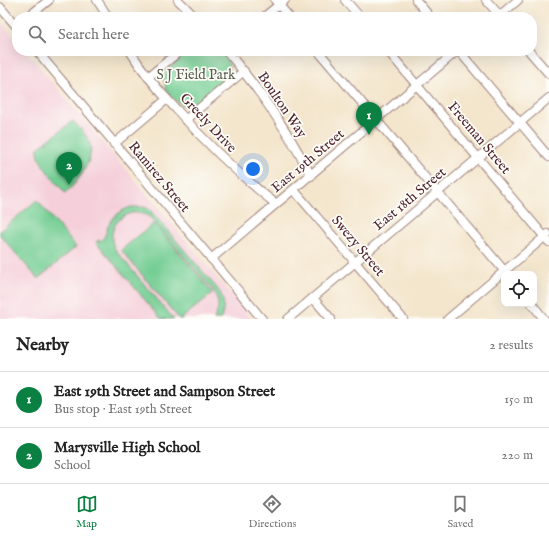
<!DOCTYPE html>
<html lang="en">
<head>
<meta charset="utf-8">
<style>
	body { margin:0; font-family:"IM FELL English",serif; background:#f2f2f2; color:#222 }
	.controls { position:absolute; right:12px; bottom:12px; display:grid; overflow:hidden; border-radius:8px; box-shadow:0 4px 16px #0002 }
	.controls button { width:36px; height:36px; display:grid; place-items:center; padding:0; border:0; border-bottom:1px solid #e0e0e0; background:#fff; color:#222; font:20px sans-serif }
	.you { position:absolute; left:253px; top:169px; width:14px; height:14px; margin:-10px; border:3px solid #fff; border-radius:50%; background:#1a73e8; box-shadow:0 0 0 6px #1a73e833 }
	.badge { display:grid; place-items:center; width:26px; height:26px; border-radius:50%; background:#0b8043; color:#fff; font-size:13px; font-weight:700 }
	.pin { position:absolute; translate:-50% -33px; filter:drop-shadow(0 1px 2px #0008) }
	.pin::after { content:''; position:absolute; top:21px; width:14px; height:12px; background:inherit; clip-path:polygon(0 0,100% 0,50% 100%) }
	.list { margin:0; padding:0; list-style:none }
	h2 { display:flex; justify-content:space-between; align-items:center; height:52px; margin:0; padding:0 16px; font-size:17px }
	h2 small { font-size:13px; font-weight:400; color:#767676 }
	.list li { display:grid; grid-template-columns:26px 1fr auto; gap:12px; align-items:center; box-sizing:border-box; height:56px; padding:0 16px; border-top:1px solid #e0e0e0 }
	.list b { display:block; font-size:15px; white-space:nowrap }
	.list p { margin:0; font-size:13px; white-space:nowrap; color:#767676 }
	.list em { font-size:13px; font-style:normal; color:#767676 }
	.icon { flex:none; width:22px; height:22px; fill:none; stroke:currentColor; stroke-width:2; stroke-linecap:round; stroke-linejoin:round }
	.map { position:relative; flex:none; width:549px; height:319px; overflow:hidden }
	.search { position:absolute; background:#fff; box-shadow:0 4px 16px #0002; left:12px; right:12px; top:12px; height:44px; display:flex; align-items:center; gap:10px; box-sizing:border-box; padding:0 14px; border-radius:16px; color:#767676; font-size:15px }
	.sheet { height:164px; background:#fff }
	nav { display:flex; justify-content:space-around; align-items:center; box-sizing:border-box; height:56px; border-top:1px solid #e0e0e0; background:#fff; font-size:11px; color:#767676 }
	nav a { display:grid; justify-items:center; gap:2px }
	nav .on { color:#0b8043 }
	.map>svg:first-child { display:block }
	.built { fill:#f5cfda }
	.green { fill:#73cd93; stroke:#5e765f }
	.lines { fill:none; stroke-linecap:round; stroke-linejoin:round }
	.minor-casing { stroke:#9f827c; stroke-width:10 }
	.minor { stroke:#fff; stroke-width:8 }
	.labels { text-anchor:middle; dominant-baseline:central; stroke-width:3.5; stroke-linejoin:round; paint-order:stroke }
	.park-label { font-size:14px; fill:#585c4f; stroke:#fdfcf7 }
	.street-label { font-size:14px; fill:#4a1f2b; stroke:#fdfcf7 }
</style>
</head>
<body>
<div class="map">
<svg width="549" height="319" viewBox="0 0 549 319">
	<rect width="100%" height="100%" fill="#fdfcf7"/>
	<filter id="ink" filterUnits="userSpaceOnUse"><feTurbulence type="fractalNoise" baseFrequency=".025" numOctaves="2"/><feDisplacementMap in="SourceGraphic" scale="8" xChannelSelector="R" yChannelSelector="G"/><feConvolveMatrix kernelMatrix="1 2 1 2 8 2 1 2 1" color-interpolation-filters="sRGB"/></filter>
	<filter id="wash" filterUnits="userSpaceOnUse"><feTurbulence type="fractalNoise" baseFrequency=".012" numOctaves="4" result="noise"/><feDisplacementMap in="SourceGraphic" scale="16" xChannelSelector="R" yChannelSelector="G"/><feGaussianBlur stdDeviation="0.9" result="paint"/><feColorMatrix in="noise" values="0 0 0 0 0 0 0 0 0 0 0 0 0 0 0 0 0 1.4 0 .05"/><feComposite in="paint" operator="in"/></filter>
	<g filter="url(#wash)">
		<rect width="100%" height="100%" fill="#f4e6cd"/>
		<polygon class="built" points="0,21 17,41 17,51 26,51 252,319 0,319"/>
		<g class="green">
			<path d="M189,51H221C225,56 231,64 229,71C226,83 197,106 185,106C178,103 173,99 168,93C166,89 163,83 164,78C166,69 181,57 189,51Z"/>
			<path d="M73,121C80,128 87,135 90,144C95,158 77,185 65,193C56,181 36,163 38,148Z"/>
			<polygon points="37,200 76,247 38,279 0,235 0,231"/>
			<path d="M131,207H144L149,209L217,288C225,298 225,307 221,319H214C220,308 219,300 213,290L151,218C129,201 100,228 117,252L174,319H161L96,242L99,240L101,241C105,238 105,234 107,229C111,218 119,211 131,207Z"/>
			<polygon points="154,223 213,293 181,319 179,319 121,250"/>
		</g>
	</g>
	<g filter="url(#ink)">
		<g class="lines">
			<defs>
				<g id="minor">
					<polyline points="97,0 108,17"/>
					<polyline points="178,0 195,17"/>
					<polyline points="275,0 289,17"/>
					<polyline points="345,0 360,17"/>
					<polyline points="416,0 430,17"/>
					<polyline points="486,0 501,17"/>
					<polyline points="0,7 17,27"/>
					<polyline points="28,17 49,0"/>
					<polyline points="264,17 285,0"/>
					<polyline points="498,17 518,0"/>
					<polyline points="37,51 262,319"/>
					<path d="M130,51C143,72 159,91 176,109C207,144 239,175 276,204"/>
					<path d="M227,51C259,90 288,130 311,176"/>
					<polyline points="318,51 507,274"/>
					<polyline points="388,51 549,242"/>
					<polyline points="459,51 549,157"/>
					<polyline points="529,51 549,74"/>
					<polyline points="148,77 180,51"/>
					<polyline points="185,120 244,71"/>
					<polyline points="114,144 167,99"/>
					<polyline points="294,190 403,319"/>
					<polyline points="211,259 457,51"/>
					<polyline points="313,298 331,319"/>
					<polyline points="532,304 544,319"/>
					<polyline points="288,319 549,98"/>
					<polyline points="448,319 548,234"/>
				</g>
			</defs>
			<use href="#minor" class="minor-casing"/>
			<use href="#minor" class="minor"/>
		</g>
	</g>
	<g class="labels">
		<g class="park-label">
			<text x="196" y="75">S J Field Park</text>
		</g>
		<g class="street-label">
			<text transform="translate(282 105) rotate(56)">Boulton Way</text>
			<text transform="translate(208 123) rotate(47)">Greely Drive</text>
			<text transform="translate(479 138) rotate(50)">Freeman Street</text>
			<text transform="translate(308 161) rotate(-40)">East 19th Street</text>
			<text transform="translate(159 177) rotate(50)">Ramirez Street</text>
			<text transform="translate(410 199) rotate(-40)">East 18th Street</text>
			<text transform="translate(358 246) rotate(50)">Swezy Street</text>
		</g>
	</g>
</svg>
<div class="controls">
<button><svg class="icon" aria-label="locate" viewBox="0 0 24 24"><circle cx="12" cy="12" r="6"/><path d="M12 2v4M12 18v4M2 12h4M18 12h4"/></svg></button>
</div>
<div class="you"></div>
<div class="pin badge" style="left:369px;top:135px">1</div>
<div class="pin badge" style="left:69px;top:185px">2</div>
<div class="search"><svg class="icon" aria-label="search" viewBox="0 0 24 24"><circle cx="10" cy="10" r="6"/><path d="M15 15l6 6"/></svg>Search here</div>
</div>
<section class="sheet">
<h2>Nearby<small>2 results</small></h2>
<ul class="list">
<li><span class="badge">1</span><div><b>East 19th Street and Sampson Street</b><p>Bus stop · East 19th Street</p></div><em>150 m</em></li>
<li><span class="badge">2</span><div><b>Marysville High School</b><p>School</p></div><em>220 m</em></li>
</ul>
</section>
<nav>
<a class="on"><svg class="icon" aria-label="map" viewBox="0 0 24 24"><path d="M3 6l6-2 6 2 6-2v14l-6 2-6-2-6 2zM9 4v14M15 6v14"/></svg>Map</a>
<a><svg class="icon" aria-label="directions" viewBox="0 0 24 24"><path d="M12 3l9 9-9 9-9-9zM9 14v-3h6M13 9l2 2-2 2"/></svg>Directions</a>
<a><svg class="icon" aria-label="saved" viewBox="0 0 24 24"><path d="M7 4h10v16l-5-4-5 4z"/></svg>Saved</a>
</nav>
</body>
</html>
